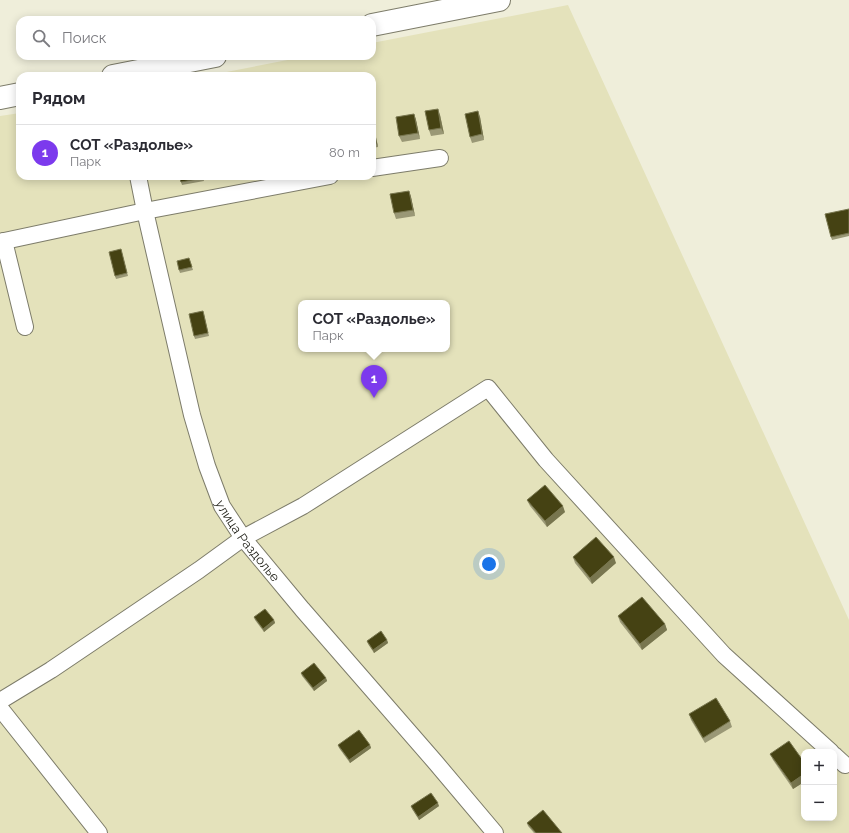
<!DOCTYPE html>
<html lang="ru">
<head>
<meta charset="utf-8">
<style>
	body { margin:0; font-family:Raleway,sans-serif; background:#f2f2f3; color:#2b2b33 }
	.controls { position:absolute; right:12px; bottom:12px; display:grid; overflow:hidden; border-radius:8px; box-shadow:0 2px 10px #0003 }
	.controls button { width:36px; height:36px; display:grid; place-items:center; padding:0; border:0; border-bottom:1px solid #e1e1e2; background:#fff; color:#2b2b33; font:20px sans-serif }
	.you { position:absolute; left:489px; top:564px; width:14px; height:14px; margin:-10px; border:3px solid #fff; border-radius:50%; background:#1a73e8; box-shadow:0 0 0 6px #1a73e833 }
	.badge { display:grid; place-items:center; width:26px; height:26px; border-radius:50%; background:#7c3aed; color:#fff; font-size:13px; font-weight:700 }
	.pin { position:absolute; translate:-50% -33px; filter:drop-shadow(0 1px 2px #0008) }
	.pin::after { content:''; position:absolute; top:21px; width:14px; height:12px; background:inherit; clip-path:polygon(0 0,100% 0,50% 100%) }
	.popup { position:absolute; left:298px; top:300px; width:152px; height:52px; box-sizing:border-box; display:grid; place-content:center; border-radius:8px; background:#fff; filter:drop-shadow(0 1px 3px #0005); font-size:13px; white-space:nowrap; color:#7c7c81 }
	.popup b { font-size:15px; color:#2b2b33 }
	.popup::after { content:''; position:absolute; left:50%; top:100%; margin-left:-8px; border:8px solid transparent; border-top-color:#fff }
	.list { margin:0; padding:0; list-style:none }
	h2 { display:flex; justify-content:space-between; align-items:center; height:52px; margin:0; padding:0 16px; font-size:17px }
	h2 small { font-size:13px; font-weight:400; color:#7c7c81 }
	.list li { display:grid; grid-template-columns:26px 1fr auto; gap:12px; align-items:center; box-sizing:border-box; height:56px; padding:0 16px; border-top:1px solid #e1e1e2 }
	.list b { display:block; font-size:15px; white-space:nowrap }
	.list p { margin:0; font-size:13px; white-space:nowrap; color:#7c7c81 }
	.list em { font-size:13px; font-style:normal; color:#7c7c81 }
	.icon { flex:none; width:22px; height:22px; fill:none; stroke:currentColor; stroke-width:2; stroke-linecap:round; stroke-linejoin:round }
	.map { position:relative; flex:none; width:849px; height:833px; overflow:hidden }
	.search { position:absolute; background:#fff; box-shadow:0 2px 10px #0003; left:16px; top:16px; width:360px; height:44px; display:flex; align-items:center; gap:10px; box-sizing:border-box; padding:0 14px; border-radius:12px; color:#7c7c81; font-size:15px }
	.panel { position:absolute; background:#fff; box-shadow:0 2px 10px #0003; left:16px; top:72px; width:360px; height:108px; border-radius:12px }
	.map>svg:first-child { display:block }
	.green { fill:#e4e2bb; fill-rule:evenodd }
	.lines { fill:none; stroke-linecap:round; stroke-linejoin:round }
	.street-casing { stroke:#7d7c6a; stroke-width:18 }
	.primary-casing { stroke:#7d7c6a; stroke-width:24 }
	.street { stroke:#fff; stroke-width:16 }
	.primary { stroke:#fff; stroke-width:22 }
	.wall { fill:#9a9876 }
	.shaded-wall { fill:#78764f }
	.building { fill:#454213; stroke:#78764f }
	.labels { text-anchor:middle; dominant-baseline:central; stroke-width:4; stroke-linejoin:round; paint-order:stroke }
	.street-label { font-size:13px; fill:#1f1f17; stroke:#efeeda }
</style>
</head>
<body>
<div class="map">
<svg width="849" height="833" viewBox="0 0 849 833">
	<rect width="100%" height="100%" fill="#efeeda"/>
	<path class="green" d="M568,5L849,620V833H0V116L20,113V176H372V76H206L308,56H372V43ZM301,303H447V349H301ZM804,752H834V818H804Z"/>
	<g class="lines">
		<defs>
			<g id="street">
				<polyline points="372,168 440,158"/>
				<path id="s1" d="M138,176L145,211L192,415L207,466L222,506L243,538L302,609L436,763L495,833"/>
				<polyline points="4,241 25,327"/>
				<polyline points="0,242 145,211 330,176"/>
				<polyline points="0,701 51,670 199,570 243,538 303,506 488,388 546,460 724,655 831,752"/>
				<polyline points="0,708 99,833"/>
				<polyline points="834,755 845,765"/>
			</g>
			<g id="primary">
				<polyline points="372,25 499,0"/>
				<polyline points="113,76 215,56"/>
				<polyline points="0,98 20,94"/>
			</g>
		</defs>
		<use href="#street" class="street-casing"/>
		<use href="#primary" class="primary-casing"/>
		<use href="#street" class="street"/>
		<use href="#primary" class="primary"/>
	</g>
	<g class="wall">
		<polygon points="414,114 416,120 420,139 402,142 399,136"/>
		<polygon points="440,115 444,134 431,136 429,130"/>
		<polygon points="480,117 484,140 472,143 470,137"/>
		<polygon points="372,123 374,128 378,147 372,148"/>
		<polygon points="179,176 203,176 204,181 182,185"/>
		<polygon points="409,191 411,197 415,216 396,219 394,213"/>
		<polygon points="849,209 849,236 832,240 831,237"/>
		<polygon points="121,249 128,276 116,279 115,276"/>
		<polygon points="190,261 193,270 180,273 179,270"/>
		<polygon points="204,314 209,336 195,339 194,336"/>
		<polygon points="527,500 565,512 547,527 530,506"/>
		<polygon points="573,557 616,563 592,584 575,563"/>
		<polygon points="618,616 665,624 667,630 642,650 620,622"/>
		<polygon points="254,617 274,620 275,623 264,632 255,620"/>
		<polygon points="387,640 388,643 374,653 368,644 367,641"/>
		<polygon points="301,673 326,678 327,681 314,691 302,676"/>
		<polygon points="689,714 730,721 732,727 705,743 691,720"/>
		<polygon points="338,745 370,745 371,748 350,763 339,748"/>
		<polygon points="770,754 804,762 804,782 793,789 773,760"/>
		<polygon points="411,806 439,806 419,820 412,809"/>
		<polygon points="527,823 562,833 534,833 528,826"/>
	</g>
	<g class="shaded-wall">
		<polygon points="438,109 440,115 444,134 441,128"/>
		<polygon points="478,111 480,117 484,140 482,134"/>
		<polygon points="414,114 416,120 420,139 418,133"/>
		<polygon points="372,123 374,128 378,147 375,141"/>
		<polygon points="409,191 411,197 415,216 413,210"/>
		<polygon points="563,506 565,512 547,527 545,521"/>
		<polygon points="614,557 616,563 592,584 590,578"/>
		<polygon points="274,620 275,623 264,632 263,629"/>
		<polygon points="665,624 667,630 642,650 640,644"/>
		<polygon points="387,640 388,643 374,653 373,650"/>
		<polygon points="326,678 327,681 314,691 313,688"/>
		<polygon points="370,745 371,748 350,763 349,760"/>
		<polygon points="804,774 804,782 793,789 791,783"/>
		<polygon points="438,803 439,806 419,820 418,817"/>
	</g>
	<g class="building">
		<polygon points="438,109 441,128 429,130 425,111"/>
		<polygon points="478,111 482,134 470,137 465,114"/>
		<polygon points="414,114 418,133 399,136 396,117"/>
		<polygon points="372,124 375,141 372,141"/>
		<polygon points="179,176 202,176 203,178 181,182"/>
		<polygon points="409,191 413,210 394,213 390,194"/>
		<polygon points="849,209 849,233 831,237 825,214"/>
		<polygon points="121,249 127,273 115,276 109,252"/>
		<polygon points="189,258 192,267 179,270 177,261"/>
		<polygon points="203,311 208,333 194,336 189,314"/>
		<polygon points="545,485 563,506 545,521 527,500"/>
		<polygon points="596,537 614,557 590,578 573,557"/>
		<polygon points="642,597 665,624 640,644 618,616"/>
		<polygon points="265,609 274,620 263,629 254,617"/>
		<polygon points="381,631 387,640 373,650 367,641"/>
		<polygon points="314,663 326,678 313,688 301,673"/>
		<polygon points="716,698 730,721 703,738 689,714"/>
		<polygon points="359,730 370,745 349,760 338,745"/>
		<polygon points="789,741 804,762 804,774 791,783 770,754"/>
		<polygon points="431,793 438,803 418,817 411,806"/>
		<polygon points="543,810 562,833 536,833 527,823"/>
	</g>
	<g class="labels">
		<g class="street-label">
			<text stroke="none"><textPath href="#s1" startOffset="384">улица Раздолье</textPath></text>
		</g>
	</g>
</svg>
<div class="controls">
<button>+</button>
<button>−</button>
</div>
<div class="you"></div>
<div class="pin badge" style="left:374px;top:398px">1</div>
<div class="popup"><b>СОТ «Раздолье»</b>Парк</div>
<div class="search"><svg class="icon" aria-label="search" viewBox="0 0 24 24"><circle cx="10" cy="10" r="6"/><path d="M15 15l6 6"/></svg>Поиск</div>
<section class="panel">
<h2>Рядом<small></small></h2>
<ul class="list">
<li><span class="badge">1</span><div><b>СОТ «Раздолье»</b><p>Парк</p></div><em>80 m</em></li>
</ul>
</section>
</div>
</body>
</html>
